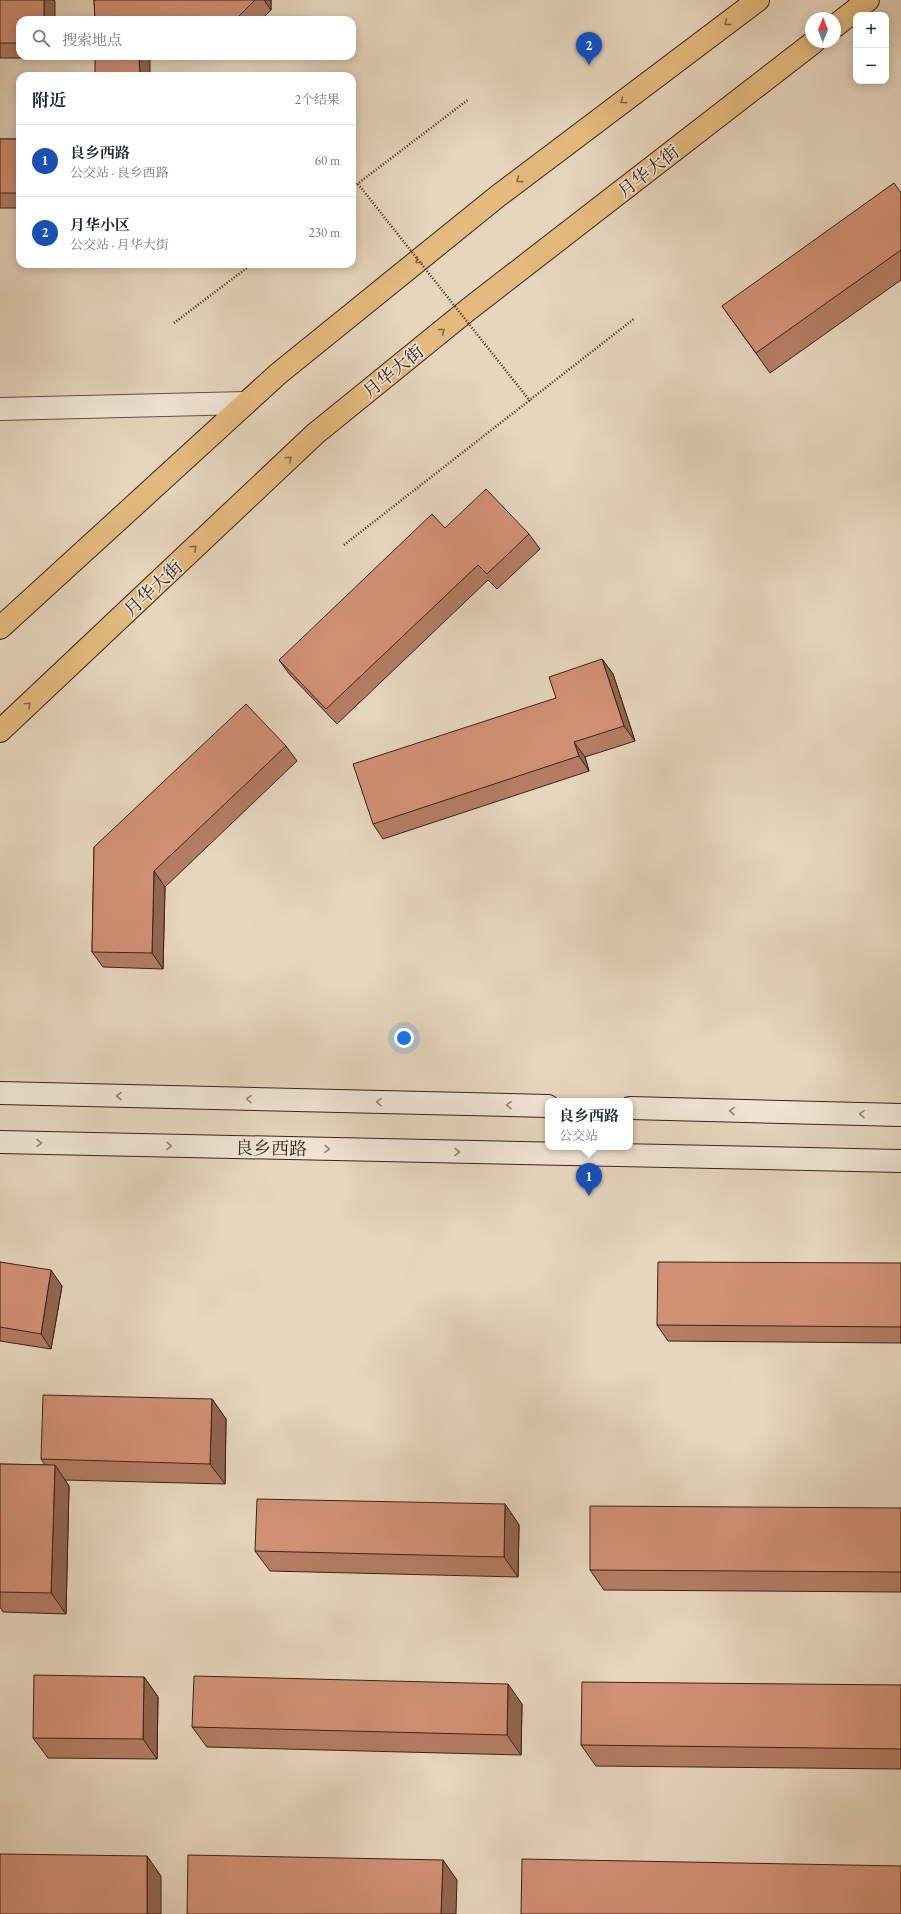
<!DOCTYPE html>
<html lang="zh">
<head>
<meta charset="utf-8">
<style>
	body { margin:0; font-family:"EB Garamond","Noto Serif SC",serif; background:#f2f2f3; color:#1f2937 }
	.controls { position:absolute; right:12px; top:12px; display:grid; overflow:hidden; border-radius:8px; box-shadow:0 2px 10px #0003 }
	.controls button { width:36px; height:36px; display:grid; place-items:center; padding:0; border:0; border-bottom:1px solid #e0e1e3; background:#fff; color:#1f2937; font:20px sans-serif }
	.compass { position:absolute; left:805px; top:12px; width:36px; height:36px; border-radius:50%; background:#fff; box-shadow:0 2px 10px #0003; rotate:1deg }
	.you { position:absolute; left:404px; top:1038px; width:14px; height:14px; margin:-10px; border:3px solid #fff; border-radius:50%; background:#1a73e8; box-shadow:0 0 0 6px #1a73e833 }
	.badge { display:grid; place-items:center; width:26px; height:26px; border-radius:50%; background:#8f2418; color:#fff; font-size:13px; font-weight:700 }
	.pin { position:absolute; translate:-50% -33px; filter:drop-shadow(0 1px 2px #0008) }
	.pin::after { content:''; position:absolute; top:21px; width:14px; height:12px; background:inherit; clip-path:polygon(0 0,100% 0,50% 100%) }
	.popup { position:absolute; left:545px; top:1098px; width:88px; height:52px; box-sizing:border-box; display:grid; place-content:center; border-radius:8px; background:#fff; filter:drop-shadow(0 1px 3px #0005); font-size:13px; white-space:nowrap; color:#747a83 }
	.popup b { font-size:15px; color:#1f2937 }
	.popup::after { content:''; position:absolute; left:50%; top:100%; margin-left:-8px; border:8px solid transparent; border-top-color:#fff }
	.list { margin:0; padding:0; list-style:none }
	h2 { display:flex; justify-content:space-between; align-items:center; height:52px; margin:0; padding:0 16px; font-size:17px }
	h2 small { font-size:13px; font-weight:400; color:#747a83 }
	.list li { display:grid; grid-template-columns:26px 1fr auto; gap:12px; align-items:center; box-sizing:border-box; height:72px; padding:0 16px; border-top:1px solid #e0e1e3 }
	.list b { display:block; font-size:15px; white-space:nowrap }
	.list p { margin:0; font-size:13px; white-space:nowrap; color:#747a83 }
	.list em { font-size:13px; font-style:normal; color:#747a83 }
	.icon { flex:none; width:22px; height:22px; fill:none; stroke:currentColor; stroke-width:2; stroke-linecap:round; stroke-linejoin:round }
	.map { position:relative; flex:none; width:901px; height:1914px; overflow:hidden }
	.search { position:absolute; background:#fff; box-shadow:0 2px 10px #0003; left:16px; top:16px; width:340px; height:44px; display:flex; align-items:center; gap:10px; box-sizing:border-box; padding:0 14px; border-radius:12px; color:#747a83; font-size:15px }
	.panel { position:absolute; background:#fff; box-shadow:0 2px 10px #0003; left:16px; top:72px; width:340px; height:196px; border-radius:12px }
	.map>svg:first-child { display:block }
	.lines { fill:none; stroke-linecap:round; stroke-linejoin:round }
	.street-casing { stroke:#645042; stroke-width:24 }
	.secondary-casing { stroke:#392419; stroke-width:24 }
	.primary-casing { stroke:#392419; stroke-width:24 }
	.path { stroke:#392419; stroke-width:2.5; stroke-dasharray:1 2; stroke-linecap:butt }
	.street { stroke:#efe4d4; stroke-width:22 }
	.secondary { stroke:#efe4d4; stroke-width:22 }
	.primary { stroke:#e3bb7e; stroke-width:22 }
	.path-bridge { stroke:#392419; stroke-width:2.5; stroke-dasharray:1 2; stroke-linecap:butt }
	.wall { fill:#b47d64; stroke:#392419 }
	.shaded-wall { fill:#926651; stroke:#392419 }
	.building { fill:#d19174; stroke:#392419 }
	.oneway { stroke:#866846 }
	.oneway2 { stroke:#948476 }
	.labels { text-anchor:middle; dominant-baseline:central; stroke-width:3.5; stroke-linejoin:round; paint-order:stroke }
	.street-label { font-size:18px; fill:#392419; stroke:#efe4d4 }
</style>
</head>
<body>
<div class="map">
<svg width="901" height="1914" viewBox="0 0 901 1914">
	<rect width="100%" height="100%" fill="#e6d6bd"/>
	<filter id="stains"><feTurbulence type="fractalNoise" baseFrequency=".005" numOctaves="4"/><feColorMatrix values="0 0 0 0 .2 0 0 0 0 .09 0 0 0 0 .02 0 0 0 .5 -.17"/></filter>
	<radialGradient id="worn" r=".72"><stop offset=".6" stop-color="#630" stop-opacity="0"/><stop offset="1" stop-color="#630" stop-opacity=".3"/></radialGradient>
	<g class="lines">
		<defs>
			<polyline id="street" points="0,409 246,403"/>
			<g id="secondary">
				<polyline points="0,1093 548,1106"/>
				<polyline points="630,1108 901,1115"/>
				<polyline points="0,1142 901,1161"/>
			</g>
			<g id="primary">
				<polyline points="835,26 868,0"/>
				<polyline points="0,628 278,374 498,196 758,0"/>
				<polyline points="0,731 315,434 469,309 814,42"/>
			</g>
		</defs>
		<use href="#street" class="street-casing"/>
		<use href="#secondary" class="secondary-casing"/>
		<use href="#primary" class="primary-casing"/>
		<g class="path">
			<polyline points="352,188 469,99"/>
			<polyline points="174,323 252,264"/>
			<polyline points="344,545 635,318"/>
		</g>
		<use href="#street" class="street"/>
		<use href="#secondary" class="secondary"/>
		<use href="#primary" class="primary"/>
		<polyline class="path-bridge" points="358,184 530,401"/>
	</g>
	<g class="wall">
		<polygon points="0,0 55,1 20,20 20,56 55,56 55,58 0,58"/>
		<polygon points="94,0 271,0 271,10 261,20 95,20"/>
		<rect x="0" y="139" width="20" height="69"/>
		<polygon points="901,193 901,280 770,373 722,306"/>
		<polygon points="445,528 529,534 540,549 497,589 488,580 337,724 290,675 279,660"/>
		<polygon points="602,659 613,674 635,741 585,757 589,771 383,839 373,824 556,698"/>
		<polygon points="286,746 297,761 165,887 163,969 103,967 92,952 94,847"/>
		<polygon points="0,1262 62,1286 51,1349 0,1341"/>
		<polygon points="901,1263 901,1343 668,1341 657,1325"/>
		<polygon points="212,1399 226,1419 225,1484 65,1480 69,1486 66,1614 3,1612 0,1607 0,1464 45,1465 41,1459"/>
		<polygon points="505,1504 519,1525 518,1577 270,1571 255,1551"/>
		<polygon points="901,1508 901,1592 604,1590 590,1570"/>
		<polygon points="144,1677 158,1697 157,1759 48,1758 33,1738"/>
		<polygon points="901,1685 901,1769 596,1766 581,1745"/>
		<polygon points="522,1704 521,1755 207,1747 192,1727"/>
	</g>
	<g class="shaded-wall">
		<polygon points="44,0 54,0 55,1 55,20 44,20"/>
		<polygon points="264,0 271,0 271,10"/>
		<polygon points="139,56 150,56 150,76 140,76"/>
		<polygon points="602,659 613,674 635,741 624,726"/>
		<polygon points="574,742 585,757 589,771 579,756"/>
		<polygon points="154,871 165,887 163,969 152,953"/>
		<polygon points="51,1270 62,1286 51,1349 41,1334"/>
		<polygon points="212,1399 226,1419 225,1484 210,1464"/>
		<polygon points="55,1465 69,1486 66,1614 51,1593"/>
		<polygon points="505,1504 519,1525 518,1577 504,1557"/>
		<polygon points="144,1677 158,1697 157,1759 143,1739"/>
		<polygon points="508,1684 522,1704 521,1755 507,1735"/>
		<polygon points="147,1856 161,1876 161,1914 147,1914"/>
		<polygon points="443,1860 457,1880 456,1914 441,1914"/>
	</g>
	<g class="building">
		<polygon points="0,0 44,0 44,20 20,20 20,43 0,43"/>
		<polygon points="94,0 255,0 235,20 95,20"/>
		<polygon points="95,56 139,56 140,76 95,76"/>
		<rect x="0" y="139" width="20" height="54"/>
		<polygon points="894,183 901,193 901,250 756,353 722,306"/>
		<polygon points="486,489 529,534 487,574 478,565 326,709 279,660 432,514 445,528"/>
		<polygon points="602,659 624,726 574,742 579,756 373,824 353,764 556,698 549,677"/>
		<polygon points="246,704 286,746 154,871 152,953 92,952 94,847"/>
		<polygon points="0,1262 51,1270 41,1334 0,1327"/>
		<polygon points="658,1262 901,1263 901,1327 657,1325"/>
		<polygon points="43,1395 212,1399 210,1464 41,1459"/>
		<polygon points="0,1464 55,1465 51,1593 0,1592"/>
		<polygon points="257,1499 505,1504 504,1557 255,1551"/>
		<polygon points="590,1506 901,1508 901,1572 590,1570"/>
		<polygon points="34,1675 144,1677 143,1739 33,1738"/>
		<polygon points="194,1676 508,1684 507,1735 192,1727"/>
		<polygon points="582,1682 901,1685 901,1749 581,1745"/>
		<polygon points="0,1854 147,1856 147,1914 0,1914"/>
		<polygon points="188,1855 443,1860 441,1914 187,1914"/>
		<polygon points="522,1859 901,1866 901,1914 521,1914"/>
	</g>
	<defs><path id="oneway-chevron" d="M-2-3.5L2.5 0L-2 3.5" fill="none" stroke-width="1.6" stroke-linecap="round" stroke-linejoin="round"/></defs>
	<g class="oneway">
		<use href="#oneway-chevron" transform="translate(727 23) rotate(143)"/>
		<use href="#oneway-chevron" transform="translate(623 101) rotate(143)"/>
		<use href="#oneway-chevron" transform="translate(519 180) rotate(143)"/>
		<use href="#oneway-chevron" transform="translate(418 261) rotate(141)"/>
		<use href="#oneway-chevron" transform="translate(442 331) rotate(-39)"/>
		<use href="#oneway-chevron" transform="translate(289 459) rotate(-43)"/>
		<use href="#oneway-chevron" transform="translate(194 548) rotate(-43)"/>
		<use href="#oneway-chevron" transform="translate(28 705) rotate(-43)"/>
	</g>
	<g class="oneway2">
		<use href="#oneway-chevron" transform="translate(119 1096) rotate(-179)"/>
		<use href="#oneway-chevron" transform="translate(249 1099) rotate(-179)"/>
		<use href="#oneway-chevron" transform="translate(379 1102) rotate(-179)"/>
		<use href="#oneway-chevron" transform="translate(509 1105) rotate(-179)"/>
		<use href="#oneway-chevron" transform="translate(732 1111) rotate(-179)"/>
		<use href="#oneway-chevron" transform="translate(862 1114) rotate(-179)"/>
		<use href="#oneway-chevron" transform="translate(39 1143) rotate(1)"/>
		<use href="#oneway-chevron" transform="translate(169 1146) rotate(1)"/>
		<use href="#oneway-chevron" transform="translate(327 1149) rotate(1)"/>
		<use href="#oneway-chevron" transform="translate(457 1152) rotate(1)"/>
	</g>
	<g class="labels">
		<g class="street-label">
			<text transform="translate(648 171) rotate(-38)">月华大街</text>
			<text transform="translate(393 371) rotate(-39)">月华大街</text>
			<text transform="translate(153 588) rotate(-43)">月华大街</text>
			<text transform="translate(271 1148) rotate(1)">良乡西路</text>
		</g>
	</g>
	<rect width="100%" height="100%" filter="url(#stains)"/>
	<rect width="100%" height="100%" fill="url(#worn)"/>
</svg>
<div class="controls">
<button>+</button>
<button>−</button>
</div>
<svg class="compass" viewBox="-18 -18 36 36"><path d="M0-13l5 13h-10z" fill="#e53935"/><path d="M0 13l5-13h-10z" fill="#747a83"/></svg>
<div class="you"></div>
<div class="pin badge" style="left:589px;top:1196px;background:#1a4fb4">1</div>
<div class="popup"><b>良乡西路</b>公交站</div>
<div class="pin badge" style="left:589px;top:65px;background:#1a4fb4">2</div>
<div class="search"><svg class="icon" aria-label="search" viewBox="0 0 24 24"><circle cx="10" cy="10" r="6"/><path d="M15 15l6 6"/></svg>搜索地点</div>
<section class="panel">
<h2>附近<small>2个结果</small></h2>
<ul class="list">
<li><span class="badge" style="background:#1a4fb4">1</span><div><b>良乡西路</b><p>公交站 · 良乡西路</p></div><em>60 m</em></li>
<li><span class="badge" style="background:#1a4fb4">2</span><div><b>月华小区</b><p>公交站 · 月华大街</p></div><em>230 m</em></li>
</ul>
</section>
</div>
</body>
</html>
